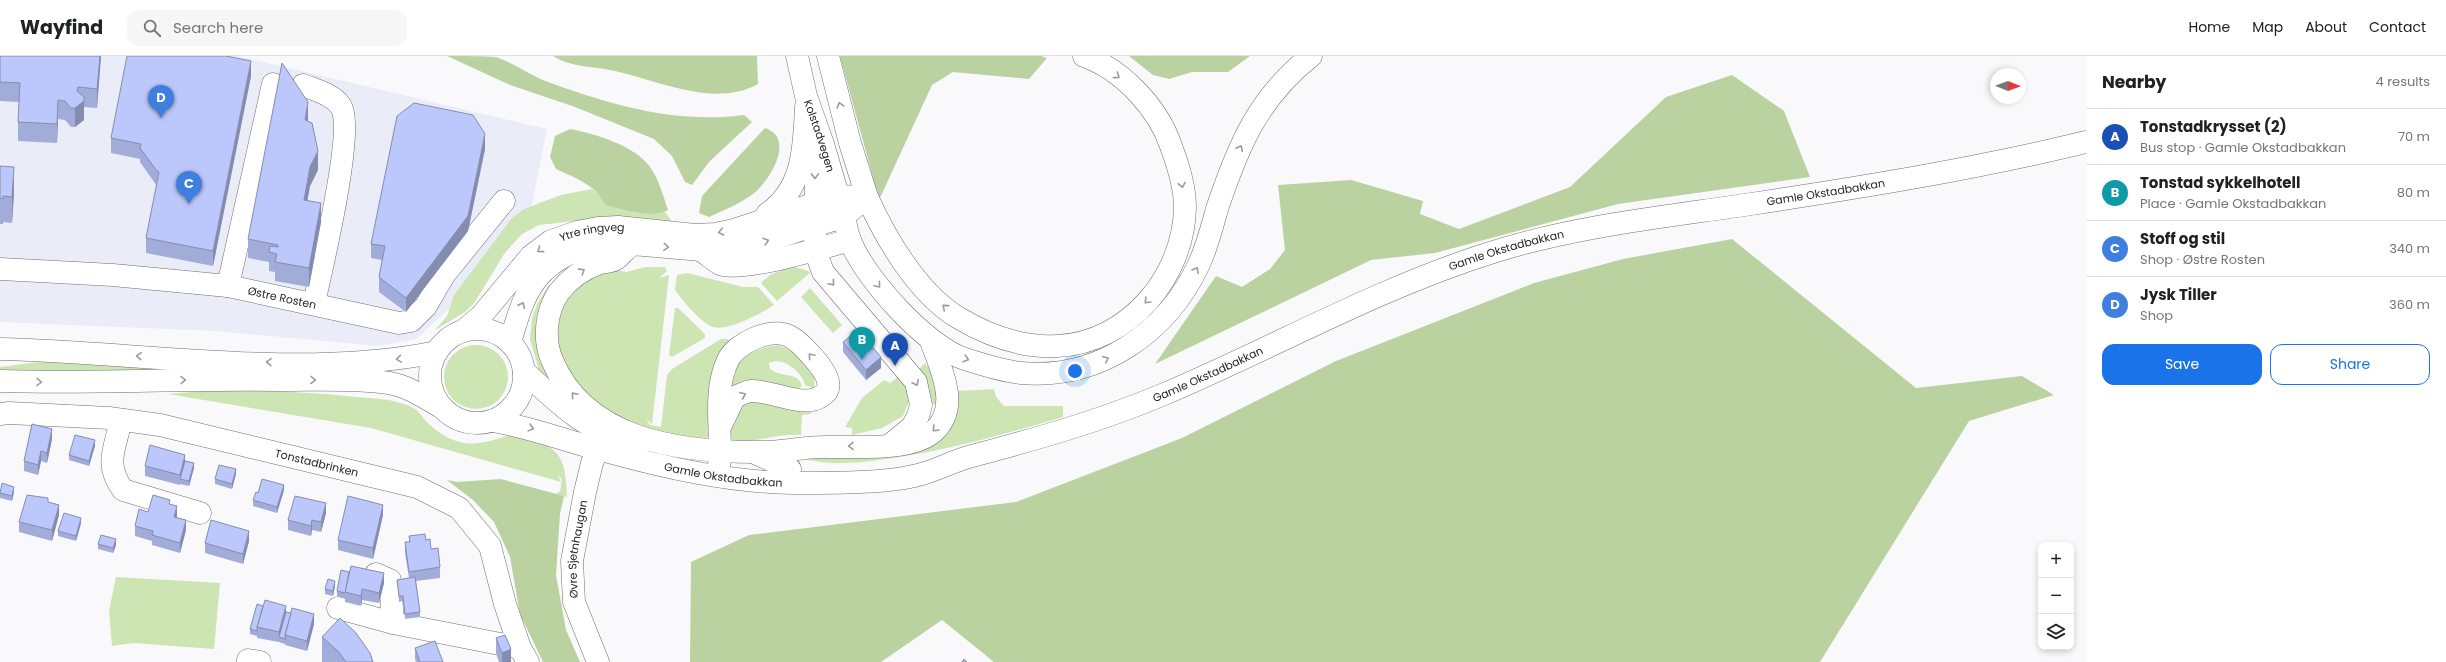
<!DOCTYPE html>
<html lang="en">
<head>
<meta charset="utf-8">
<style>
	body { margin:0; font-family:Poppins,sans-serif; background:#f6f6f6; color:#202124 }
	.controls { position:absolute; right:12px; bottom:12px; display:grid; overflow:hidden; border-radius:8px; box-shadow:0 2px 6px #0003 }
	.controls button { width:36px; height:36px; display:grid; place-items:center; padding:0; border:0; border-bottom:1px solid #e0e0e0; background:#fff; color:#202124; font:20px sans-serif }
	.compass { position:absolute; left:1990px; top:12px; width:36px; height:36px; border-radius:50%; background:#fff; box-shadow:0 2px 6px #0003; rotate:91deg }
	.you { position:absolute; left:1075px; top:315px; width:14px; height:14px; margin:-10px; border:3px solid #fff; border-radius:50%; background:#1a73e8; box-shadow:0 0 0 6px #1a73e833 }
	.badge { display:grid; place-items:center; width:26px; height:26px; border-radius:50%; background:#1a73e8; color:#fff; font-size:13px; font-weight:700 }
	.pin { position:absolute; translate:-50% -33px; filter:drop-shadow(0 1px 2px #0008) }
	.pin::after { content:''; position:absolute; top:21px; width:14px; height:12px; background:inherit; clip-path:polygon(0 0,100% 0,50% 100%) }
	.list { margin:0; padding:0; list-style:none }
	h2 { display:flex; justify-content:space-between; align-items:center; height:52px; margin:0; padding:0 16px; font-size:17px }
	h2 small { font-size:13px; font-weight:400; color:#757577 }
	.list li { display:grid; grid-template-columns:26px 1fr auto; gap:12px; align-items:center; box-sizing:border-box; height:56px; padding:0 16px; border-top:1px solid #e0e0e0 }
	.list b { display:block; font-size:15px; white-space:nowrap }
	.list p { margin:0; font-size:13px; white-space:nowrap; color:#757577 }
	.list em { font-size:13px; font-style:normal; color:#757577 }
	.actions { display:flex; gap:8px; padding:12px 16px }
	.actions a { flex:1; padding:9px 0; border:1px solid #1a73e8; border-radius:12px; text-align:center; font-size:14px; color:#1a73e8 }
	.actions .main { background:#1a73e8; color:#fff }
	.icon { flex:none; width:22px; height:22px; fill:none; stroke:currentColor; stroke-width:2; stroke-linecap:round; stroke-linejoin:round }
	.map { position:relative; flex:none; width:2086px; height:606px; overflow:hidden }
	header { display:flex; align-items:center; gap:24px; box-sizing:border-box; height:56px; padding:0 20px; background:#fff; border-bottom:1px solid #e0e0e0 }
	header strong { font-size:19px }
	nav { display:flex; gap:22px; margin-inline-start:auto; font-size:14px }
	.search { width:280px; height:36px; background:#f6f6f6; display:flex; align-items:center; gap:10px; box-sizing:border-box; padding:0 14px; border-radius:12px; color:#757577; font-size:15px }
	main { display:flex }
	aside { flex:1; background:#fff }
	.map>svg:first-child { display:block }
	.built { fill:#eaedf7 }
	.green { fill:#cce5b2 }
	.forest { fill:#bad2a0 }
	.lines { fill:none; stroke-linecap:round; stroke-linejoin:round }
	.minor-casing { stroke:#6f6f72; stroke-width:23 }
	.major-casing { stroke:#6f6f72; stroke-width:23 }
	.highway-casing { stroke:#6f6f72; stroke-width:23 }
	.minor { stroke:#fff; stroke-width:22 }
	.major { stroke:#fff; stroke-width:22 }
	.highway { stroke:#fff; stroke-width:22 }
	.wall { fill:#a2acd8 }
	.shaded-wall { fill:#848cb0 }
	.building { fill:#bcc8fb; stroke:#848cb0 }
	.oneway { stroke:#9c9c9d }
	.labels { text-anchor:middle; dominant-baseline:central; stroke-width:3; stroke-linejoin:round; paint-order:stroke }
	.street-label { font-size:11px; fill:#242425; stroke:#f9f9fc }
</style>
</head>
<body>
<header>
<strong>Wayfind</strong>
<div class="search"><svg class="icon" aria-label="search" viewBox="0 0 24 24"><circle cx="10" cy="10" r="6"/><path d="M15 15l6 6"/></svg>Search here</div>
<nav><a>Home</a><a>Map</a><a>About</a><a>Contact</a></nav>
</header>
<main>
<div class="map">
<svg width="2086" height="606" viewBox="0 0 2086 606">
	<rect width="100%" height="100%" fill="#f9f9fc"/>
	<polygon class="built" points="0,0 238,0 547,73 532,148 451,251 416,283 378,290 216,275 0,266"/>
	<g class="green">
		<polygon points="592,133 601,140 605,149 645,156 665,156 673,167 593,163 539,169 522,178 504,198 475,246 465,256 435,274 447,260 454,239 512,162 524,153 561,139"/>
		<polygon points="792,210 811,216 777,245 761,227 770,219"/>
		<polygon points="646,211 665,211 667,215 659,222 669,219 652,368 646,363 650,369 661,371 667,319 672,313 721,283 728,283 731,287 709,378 705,385 640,372 603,355 568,317 560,303 557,267 562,251 573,233 588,220 613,213 626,216"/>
		<path d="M687,217L743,231H758L774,249C762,257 726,276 713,271C699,265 684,246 675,234L677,219Z"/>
		<polygon points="549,229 551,230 561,333 540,318 530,283 532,262 537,248"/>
		<polygon points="810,232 842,269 833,277 801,241"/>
		<polygon points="675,252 678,252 705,278 705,282 672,301 669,299"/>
		<path d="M778,289L795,296L815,321L814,332L805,329C802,316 783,300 769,307L770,313C781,322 798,315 802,330L794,336L726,339C728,308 748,293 778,289Z"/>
		<circle cx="476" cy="321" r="32"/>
		<polygon points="47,305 158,313 156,315 0,315 0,311"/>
		<polygon points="925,307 937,324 939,348 933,348 927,327 917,315"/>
		<polygon points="902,318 910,343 903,360 882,372 852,379 852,372 845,371 862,342 884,324 890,327"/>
		<path d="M994,333L996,341L1004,350H1063V361C1002,379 942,396 879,404C854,407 828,410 803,402L911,394L957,335Z"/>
		<path d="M216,334C263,334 309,336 356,341C372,342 391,343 407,349C422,355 419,359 429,368C457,394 479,390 509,379C553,389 566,390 567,441L556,438L560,435L562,424L557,417L561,426L371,372L168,338Z"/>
		<path d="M750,343L811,352V358L802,359L801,379C778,377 755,387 732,386C729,361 732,358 750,343Z"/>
		<polygon points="116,521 220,527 214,593 133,587 112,590 109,555"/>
	</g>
	<g class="forest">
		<path d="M447,0C460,0 485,0 496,1C514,7 530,19 548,26C611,49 676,68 744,59L752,66L709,106L692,129L685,126L672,100L654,83L575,51L510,29Z"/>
		<path d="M553,0H757L758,28C714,52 660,25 615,15C595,10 572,12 553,0Z"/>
		<polygon points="840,0 1041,0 1047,2 1029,23 953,16 932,29 879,144"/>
		<polygon points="1129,0 1250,0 1228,16 1192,16 1169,23 1153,19"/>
		<polygon points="1732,19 1784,55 1810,121 1618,148 1435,197 1371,204 1155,308 1216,220 1242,231 1270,213 1285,194 1278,129 1351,124 1423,145 1420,158 1459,173 1570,131 1666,41"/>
		<path d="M765,72C796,82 770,125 753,138C740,148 724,154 709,161L699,157L702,140Z"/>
		<path d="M570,73C593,77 636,90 650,111C659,124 663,139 668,154C651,163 623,153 605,149C597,129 575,122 556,113L550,101L555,80Z"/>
		<polygon points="1732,183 1916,332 2022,320 2054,339 1969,365 1820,606 994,606 942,564 881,606 690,606 691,506 749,479 1016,446 1182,382 1336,305 1534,227 1623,203"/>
		<polygon points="501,423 564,440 560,458 556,519 566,574 580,606 543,606 520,558 510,501 494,466 473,444 447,424 457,426"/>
	</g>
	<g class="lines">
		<defs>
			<g id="minor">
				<path d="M303,29C315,34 332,38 340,49C356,70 321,215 314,247"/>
				<polyline points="811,70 816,126 815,194 823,216 916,326 921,349 918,360 912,371 890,389"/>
				<path d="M631,189C626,193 621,199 616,203C612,206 605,206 600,207C583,213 570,222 559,236C546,255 543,283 552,304C585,384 679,396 756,396C778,397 801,391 823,391C853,390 910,396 933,376C961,352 941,313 931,285"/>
				<path d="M700,194C707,198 713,204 720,208C740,217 826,191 850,184"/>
				<path id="s1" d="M0,213L113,219L228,230L399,267L411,265L426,250L444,219L504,145"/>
				<polyline points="228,230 273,28"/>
				<path id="s2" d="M0,358L9,357L109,362L160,369L417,431L459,452L490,490L505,548L520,592L528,606"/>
				<path d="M121,364C115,393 104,408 123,434L200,457"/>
				<polyline points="755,397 790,413"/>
				<path d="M719,410C723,376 712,338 728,304C736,287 771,271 789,280C800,285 827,314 828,326C829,329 828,333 827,335C809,357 775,334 751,335C745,336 739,339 734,342L721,369"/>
				<polyline points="376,518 390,524 393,567"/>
				<polyline points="338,552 393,567 520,592"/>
				<polyline points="248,604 260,606"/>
				<path id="s3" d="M598,606L574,546L572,505L585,436L592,407L604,376"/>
			</g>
			<g id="major">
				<path id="s4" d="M797,0L806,40L823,88L842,153"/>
				<polyline points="828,0 850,87 867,141"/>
				<path d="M767,158C804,133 804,91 806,51"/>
				<circle cx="477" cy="320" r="47"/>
				<path id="s5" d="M463,275L481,260L531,200L551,185L577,176L598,172L618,171L695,179L715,178L734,174L838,140L867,141"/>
				<path d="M510,286C517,264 523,238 539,220C583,170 656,194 714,194C750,194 782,179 816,169C825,166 837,164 845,159C850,156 854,151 859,148"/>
				<path d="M0,293C141,296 299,324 437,296"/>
				<path d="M524,315C557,347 591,378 637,391"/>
				<path d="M0,325C94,328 188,322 283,324C318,324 354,322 389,327C408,330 425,342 441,351"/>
				<path id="s6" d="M493,365C534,372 565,385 605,395C666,412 729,426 793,427C829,427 892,428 925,417C941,412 956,404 972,400C1036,383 1100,365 1162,339C1271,293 1376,233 1490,197C1574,170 1664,161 1751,148C1863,131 1975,113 2086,86"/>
			</g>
			<g id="highway">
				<path d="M867,141C886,183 917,236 957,261C987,279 1022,292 1057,290C1129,287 1184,220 1185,151C1185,130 1178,109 1171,90C1158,52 1123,14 1084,0"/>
				<path d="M844,160C846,168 847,177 850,184C864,222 927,291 965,303C984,309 1002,315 1021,317C1099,324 1167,277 1199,208C1207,191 1212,171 1217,153C1238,90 1258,42 1311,0"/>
			</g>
		</defs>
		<use href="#minor" class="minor-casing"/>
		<use href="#major" class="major-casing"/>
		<use href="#highway" class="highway-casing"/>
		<use href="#minor" class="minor"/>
		<use href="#major" class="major"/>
		<use href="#highway" class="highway"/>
	</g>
	<g class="wall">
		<polygon points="0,0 101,0 97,52 84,51 84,64 75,71 71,71 65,64 58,63 57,87 18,85 18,66 19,46 0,45"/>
		<polygon points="251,20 213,210 146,197 146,182 157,130 140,106 140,103 111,97 111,82"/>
		<polygon points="308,65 318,114 310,130 307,145 321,166 309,231 275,225 275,216 269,215 269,206 248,202 248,183"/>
		<polygon points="485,93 468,175 406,256 379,236 379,221 382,204 371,202 371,188"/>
		<polygon points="0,110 14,137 12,167 3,166 3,168 0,168"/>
		<polygon points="843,286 881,312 866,324 843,296"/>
		<polygon points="52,383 47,407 41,405 38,419 24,415 24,405"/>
		<polygon points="95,390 89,410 69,404 69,399"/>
		<polygon points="185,405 194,412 189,430 180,428 180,429 145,420 145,410"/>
		<polygon points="236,418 232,433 215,428 215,423"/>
		<polygon points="284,434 277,457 253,450 253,444 258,437"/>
		<polygon points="0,435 14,436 12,445 0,442"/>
		<polygon points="170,448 177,461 177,462 186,474 180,497 152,489 152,485 135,480 135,470 148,456"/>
		<polygon points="326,457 321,476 312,474 311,480 288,474 288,464"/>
		<polygon points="59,459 52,485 19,476 19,466"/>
		<polygon points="383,459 373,503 338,494 338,484"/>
		<polygon points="81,467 76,485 58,480 58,475"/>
		<polygon points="409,480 426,484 440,511 440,522 416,525 420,556 420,561 405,563 403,545 399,546 397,524 409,522 405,497 405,486 409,486"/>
		<polygon points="249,485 243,508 205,497 205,487"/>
		<polygon points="98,488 116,489 113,497 98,493"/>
		<polygon points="384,527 379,547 362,544 361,550 345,546 345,542 337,540 337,535"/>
		<polygon points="335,530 333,540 325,538 325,533"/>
		<polygon points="286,556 314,568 307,595 285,589 285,588 279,586 257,582 257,580 250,578 250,573"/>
		<polygon points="322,581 373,606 322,606"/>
		<polygon points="496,582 511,606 499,606 496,597"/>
		<polygon points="415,592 443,606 416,606 415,603"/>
	</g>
	<g class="shaded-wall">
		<polygon points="100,0 101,0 97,52 97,33"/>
		<polygon points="251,5 251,20 213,210 213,195"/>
		<polygon points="78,31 78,50 84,41 84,64 75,71 75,52"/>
		<polygon points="58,44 58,63 57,87 57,68"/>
		<polygon points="308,46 308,65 305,64"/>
		<polygon points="485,78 485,93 468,175 406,256 406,242"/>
		<polygon points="318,95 318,114 310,130 304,163 304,144 310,111"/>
		<polygon points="14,111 14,137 12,167 12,141"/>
		<polygon points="321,147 321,166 309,231 309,212"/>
		<polygon points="881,301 881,312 866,324 866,314"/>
		<polygon points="52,373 52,383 47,407 47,397"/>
		<polygon points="95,384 95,390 89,410 89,405"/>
		<polygon points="41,395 41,405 38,419 38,409"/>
		<polygon points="185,399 185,409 180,423 180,429 180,419"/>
		<polygon points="194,407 194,412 189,430 189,425"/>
		<polygon points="236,413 236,418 232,433 232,428"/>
		<polygon points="284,429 284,434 277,457 277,451"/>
		<polygon points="14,431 14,436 12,445 12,440"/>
		<polygon points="326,447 326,457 321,476 321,466"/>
		<polygon points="59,449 59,459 52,485 52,474"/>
		<polygon points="383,449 383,459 373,503 373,492"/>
		<polygon points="177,450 177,461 174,471 174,461"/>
		<polygon points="81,462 81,467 76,485 76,480"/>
		<polygon points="186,464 186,474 180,497 180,487"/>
		<polygon points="312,464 312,474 311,480 311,470"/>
		<polygon points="249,475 249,485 243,508 243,498"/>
		<polygon points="116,483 116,489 113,497 113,492"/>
		<polygon points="384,517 384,527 379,547 379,537"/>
		<polygon points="335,525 335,530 333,540 333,535"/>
		<polygon points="362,533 362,544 361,550 361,540"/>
		<polygon points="286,550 286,560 279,581 279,576"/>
		<polygon points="314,558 314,568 307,595 307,585"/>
		<polygon points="511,593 511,606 502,606 502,597"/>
	</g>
	<g class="building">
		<polygon points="0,0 100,0 97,33 78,31 77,35 84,41 84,45 75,52 71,52 65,45 58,44 57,68 18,66 20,27 0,26"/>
		<polygon points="127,0 226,0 251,5 213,195 146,182 159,116 157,115 140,92 141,88 111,82"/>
		<polygon points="282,7 308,46 305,64 312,67 318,95 310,111 304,144 321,147 309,212 275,206 277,198 269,196 270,190 278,191 278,189 248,183"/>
		<polygon points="414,47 473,59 485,78 468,160 406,242 379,221 385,190 371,188 397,60"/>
		<polygon points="0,110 14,111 12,141 3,140 3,143 0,142"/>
		<polygon points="858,274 881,301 866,314 843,286"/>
		<polygon points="32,368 52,373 47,397 41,395 38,409 24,405"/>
		<polygon points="75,379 95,384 89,405 69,399"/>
		<polygon points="150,389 185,399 180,419 145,410"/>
		<polygon points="185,405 194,407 189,425 180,423"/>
		<polygon points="219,409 236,413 232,428 215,423"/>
		<polygon points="262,423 284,429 277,451 253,444 256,436 258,437"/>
		<polygon points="2,427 14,431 12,440 0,437"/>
		<polygon points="27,439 48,442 48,446 59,449 52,474 19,466"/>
		<polygon points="153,439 170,444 169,448 177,450 174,461 186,464 180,487 152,479 153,475 135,470 139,453 148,456"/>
		<polygon points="295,440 326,447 321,466 312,464 311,470 288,464"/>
		<polygon points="348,440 383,449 373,492 338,484"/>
		<polygon points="64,457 81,462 76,480 58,475"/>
		<polygon points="211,464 249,475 243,498 205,487"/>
		<polygon points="425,478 426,484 430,483 431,493 438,492 440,511 409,516 405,486 410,486 409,480"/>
		<polygon points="101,479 116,483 113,492 98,488"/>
		<polygon points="351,510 384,517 379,537 362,533 361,540 345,536"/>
		<polygon points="341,514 349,516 345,537 337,535"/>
		<polygon points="415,521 420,556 405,558 403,540 399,540 397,524"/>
		<polygon points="328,523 335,525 333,535 325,533"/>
		<polygon points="265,544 286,550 279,576 257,571"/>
		<polygon points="257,548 263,550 257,571 257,575 250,573"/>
		<polygon points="292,552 314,558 307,585 285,579"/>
		<polygon points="286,556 291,557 285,579 285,583 279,581"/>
		<polygon points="340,562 356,577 370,597 373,606 346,606 339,596 322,581"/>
		<polygon points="505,579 511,593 502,597 496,582"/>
		<polygon points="435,585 443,606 420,606 415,592"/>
		<polygon points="964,603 967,606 962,606"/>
	</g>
	<defs><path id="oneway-chevron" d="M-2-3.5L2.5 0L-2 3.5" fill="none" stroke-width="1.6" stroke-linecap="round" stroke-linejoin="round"/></defs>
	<g class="oneway">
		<use href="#oneway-chevron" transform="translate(1117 20) rotate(36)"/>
		<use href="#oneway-chevron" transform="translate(840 49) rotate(-105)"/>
		<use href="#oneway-chevron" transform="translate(1240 92) rotate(-64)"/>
		<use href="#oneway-chevron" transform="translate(815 120) rotate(88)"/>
		<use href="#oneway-chevron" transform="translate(1182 129) rotate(80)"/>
		<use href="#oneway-chevron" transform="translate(721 176) rotate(169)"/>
		<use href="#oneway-chevron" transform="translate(766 185) rotate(-18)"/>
		<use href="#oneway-chevron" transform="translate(666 191) rotate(4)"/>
		<use href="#oneway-chevron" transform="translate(540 194) rotate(144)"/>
		<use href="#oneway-chevron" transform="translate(1196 214) rotate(-61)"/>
		<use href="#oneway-chevron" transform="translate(582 215) rotate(-32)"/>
		<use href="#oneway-chevron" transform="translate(832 227) rotate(49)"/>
		<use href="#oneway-chevron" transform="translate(878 229) rotate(50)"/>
		<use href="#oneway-chevron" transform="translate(1147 245) rotate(134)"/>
		<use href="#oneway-chevron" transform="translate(522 249) rotate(-65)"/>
		<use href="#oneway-chevron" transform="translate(945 251) rotate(-140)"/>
		<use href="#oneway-chevron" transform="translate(139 300) rotate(-176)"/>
		<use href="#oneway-chevron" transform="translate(811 300) rotate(-130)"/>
		<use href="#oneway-chevron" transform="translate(399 303) rotate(171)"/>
		<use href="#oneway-chevron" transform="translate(966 303) rotate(18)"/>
		<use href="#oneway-chevron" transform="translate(1106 303) rotate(-25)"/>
		<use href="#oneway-chevron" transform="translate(269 306) rotate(-178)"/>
		<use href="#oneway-chevron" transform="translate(183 324) rotate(-2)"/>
		<use href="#oneway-chevron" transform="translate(313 324) rotate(1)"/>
		<use href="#oneway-chevron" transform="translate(39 326) rotate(1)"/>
		<use href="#oneway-chevron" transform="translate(916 327) rotate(64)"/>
		<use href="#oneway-chevron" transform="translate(574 339) rotate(-131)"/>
		<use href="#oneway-chevron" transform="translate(743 339) rotate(-22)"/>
		<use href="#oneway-chevron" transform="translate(531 372) rotate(15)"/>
		<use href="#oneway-chevron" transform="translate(935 373) rotate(136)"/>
		<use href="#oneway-chevron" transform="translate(851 390) rotate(179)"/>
	</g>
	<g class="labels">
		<g class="street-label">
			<text stroke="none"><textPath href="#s4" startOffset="83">Kolstadvegen</textPath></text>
			<text stroke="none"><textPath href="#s6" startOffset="1389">Gamle Okstadbakkan</textPath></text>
			<text stroke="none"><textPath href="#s5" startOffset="169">Ytre ringveg</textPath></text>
			<text stroke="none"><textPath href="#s6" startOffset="1064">Gamle Okstadbakkan</textPath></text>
			<text stroke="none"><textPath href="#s1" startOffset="284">Østre Rosten</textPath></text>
			<text stroke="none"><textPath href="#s6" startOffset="740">Gamle Okstadbakkan</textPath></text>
			<text stroke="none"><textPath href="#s2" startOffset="322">Tonstadbrinken</textPath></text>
			<text stroke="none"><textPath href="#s6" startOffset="237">Gamle Okstadbakkan</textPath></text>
			<text stroke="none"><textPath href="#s3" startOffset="118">Øvre Sjetnhaugan</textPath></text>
		</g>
	</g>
</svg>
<div class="controls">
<button>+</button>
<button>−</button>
<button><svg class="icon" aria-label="layers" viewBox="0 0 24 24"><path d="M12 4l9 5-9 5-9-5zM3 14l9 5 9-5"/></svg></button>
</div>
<svg class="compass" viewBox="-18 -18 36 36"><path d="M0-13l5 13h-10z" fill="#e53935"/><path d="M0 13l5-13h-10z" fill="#757577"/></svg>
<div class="you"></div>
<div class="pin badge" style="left:895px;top:310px;background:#1a4fb4">A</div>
<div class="pin badge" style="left:862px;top:304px;background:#0f9aa8">B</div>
<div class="pin badge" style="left:189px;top:148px;background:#3f7fe0">C</div>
<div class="pin badge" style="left:161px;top:62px;background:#3f7fe0">D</div>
</div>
<aside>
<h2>Nearby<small>4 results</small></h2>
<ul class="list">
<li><span class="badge" style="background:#1a4fb4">A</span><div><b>Tonstadkrysset (2)</b><p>Bus stop · Gamle Okstadbakkan</p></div><em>70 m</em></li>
<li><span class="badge" style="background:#0f9aa8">B</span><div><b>Tonstad sykkelhotell</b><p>Place · Gamle Okstadbakkan</p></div><em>80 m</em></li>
<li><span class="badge" style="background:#3f7fe0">C</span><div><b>Stoff og stil</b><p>Shop · Østre Rosten</p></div><em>340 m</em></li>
<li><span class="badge" style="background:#3f7fe0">D</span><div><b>Jysk Tiller</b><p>Shop</p></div><em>360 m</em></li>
</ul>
<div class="actions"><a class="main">Save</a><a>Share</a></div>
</aside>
</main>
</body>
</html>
